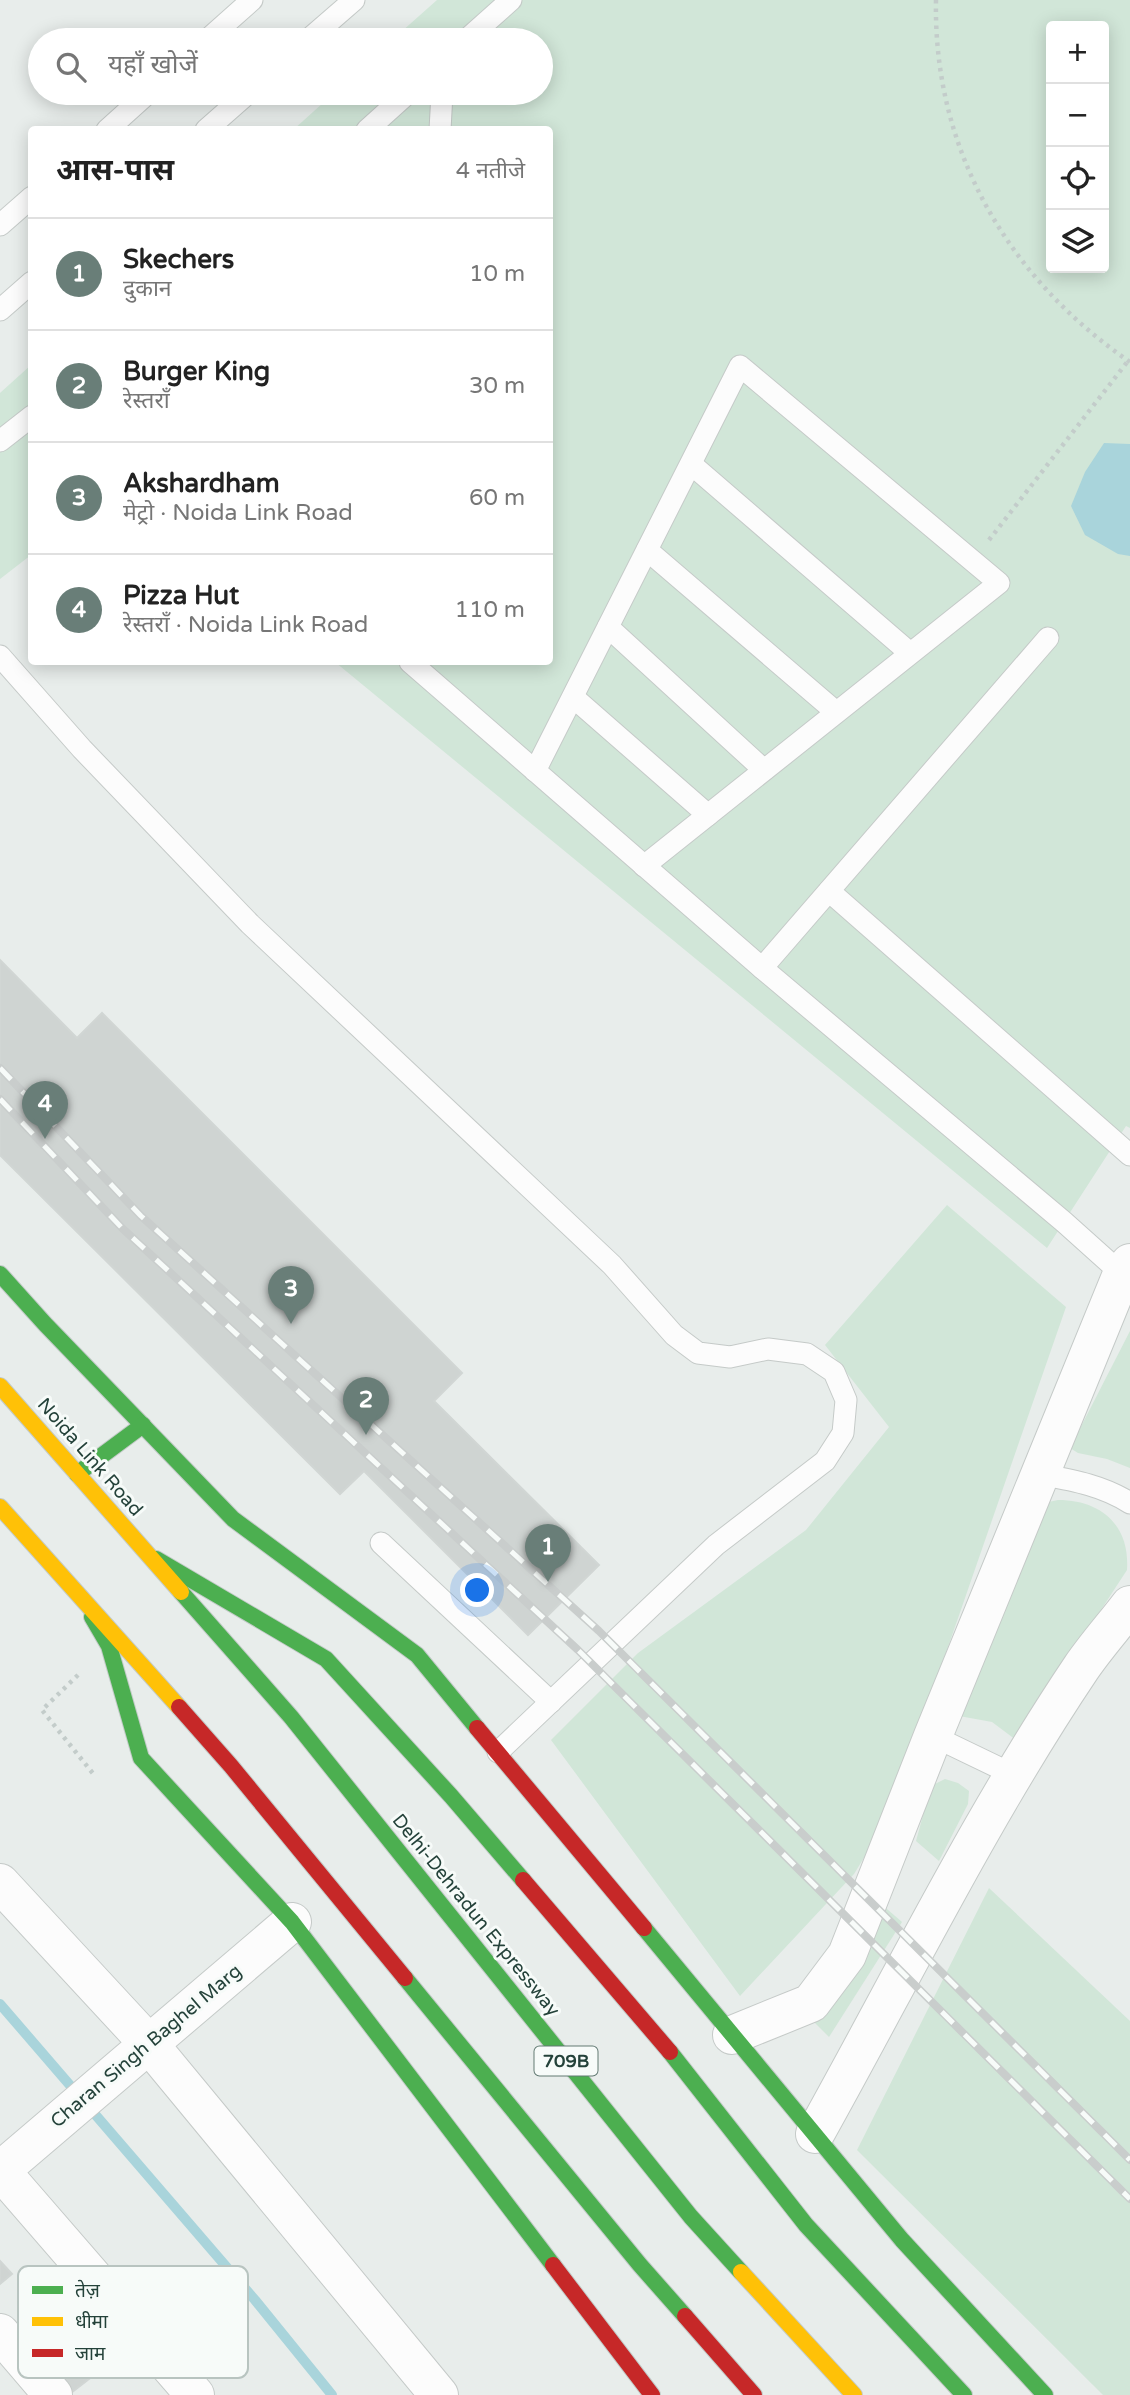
<!DOCTYPE html>
<html lang="hi">
<head>
<meta charset="utf-8">
<style>
	body { margin:0; font-family:"Varela Round","Noto Sans Devanagari",sans-serif; background:#f6f6f6; color:#222 }
	.controls { position:absolute; right:21px; top:21px; display:grid; overflow:hidden; border-radius:7px; box-shadow:0 4px 18px #0003 }
	.controls button { width:63px; height:63px; display:grid; place-items:center; padding:0; border:0; border-bottom:2px solid #e0e0e0; background:#fff; color:#222; font:35px sans-serif }
	.you { position:absolute; left:478px; top:1591px; width:24px; height:24px; margin:-18px; border:5px solid #fff; border-radius:50%; background:#1a73e8; box-shadow:0 0 0 10px #1a73e833 }
	.badge { display:grid; place-items:center; width:46px; height:46px; border-radius:50%; background:#697e78; color:#fff; font-size:23px; font-weight:700 }
	.pin { position:absolute; translate:-50% -58px; filter:drop-shadow(0 2px 4px #0008) }
	.pin::after { content:''; position:absolute; top:37px; width:24px; height:21px; background:inherit; clip-path:polygon(0 0,100% 0,50% 100%) }
	.list { margin:0; padding:0; list-style:none }
	h2 { display:flex; justify-content:space-between; align-items:center; height:91px; margin:0; padding:0 28px; font-size:30px }
	h2 small { font-size:23px; font-weight:400; color:#767676 }
	.list li { display:grid; grid-template-columns:46px 1fr auto; gap:21px; align-items:center; box-sizing:border-box; height:112px; padding:0 28px; border-top:2px solid #e0e0e0 }
	.list b { display:block; font-size:26px; white-space:nowrap }
	.list p { margin:0; font-size:23px; white-space:nowrap; color:#767676 }
	.list em { font-size:23px; font-style:normal; color:#767676 }
	.icon { flex:none; width:38px; height:38px; fill:none; stroke:currentColor; stroke-width:2; stroke-linecap:round; stroke-linejoin:round }
	.map { position:relative; flex:none; width:1130px; height:2395px; overflow:hidden }
	.search { position:absolute; background:#fff; box-shadow:0 4px 18px #0003; left:28px; top:28px; width:525px; height:77px; display:flex; align-items:center; gap:18px; box-sizing:border-box; padding:0 24px; border-radius:38px; color:#767676; font-size:26px }
	.panel { position:absolute; background:#fff; box-shadow:0 4px 18px #0003; left:28px; top:126px; width:525px; height:539px; border-radius:7px }
	.map>svg:first-child { display:block }
	.green { fill:#d1e6d8; fill-rule:evenodd }
	.water { fill:#a9d4db }
	.lines { fill:none; stroke-linecap:round; stroke-linejoin:round }
	.stream { stroke:#a9d4db; stroke-width:10 }
	.building { fill:#cfd4d2; stroke:#d1d6d4; stroke-width:2 }
	.lane-casing { stroke:#c5cac8; stroke-width:23 }
	.street-casing { stroke:#c5cac8; stroke-width:40 }
	.fast-casing { stroke:#c3cbc8; stroke-width:18 }
	.slow-casing { stroke:#c3cbc8; stroke-width:18 }
	.jam-casing { stroke:#c3cbc8; stroke-width:18 }
	.path { stroke:#c3ccca; stroke-width:4.5; stroke-dasharray:3.5 5; stroke-linecap:butt }
	.lane { stroke:#fcfcfc; stroke-width:21 }
	.street { stroke:#fcfcfc; stroke-width:38 }
	.fast { stroke:#4caf50; stroke-width:16 }
	.slow { stroke:#ffc107; stroke-width:16 }
	.jam { stroke:#c62828; stroke-width:16 }
	.rail-casing { stroke:#c9cdcc; stroke-width:8 }
	.rail { stroke:#f7fbf9; stroke-width:5; stroke-dasharray:16; stroke-linecap:butt }
	.labels { text-anchor:middle; dominant-baseline:central; stroke-width:6; stroke-linejoin:round; paint-order:stroke }
	.shield { fill:#f7fbf9; stroke:#637a73; stroke-width:2 }
	.shield-label { font-size:18px; font-weight:bold; fill:#24423a }
	.street-label { font-size:19px; fill:#24423a; stroke:#f7fbf9 }
	.key { fill:#f7fbf9; stroke:#b8c4c0; stroke-width:2 }
	.key-label { font-size:19px; fill:#24423a }
</style>
</head>
<body>
<div class="map">
<svg width="1130" height="2395" viewBox="0 0 1130 2395">
	<rect width="100%" height="100%" fill="#e8edeb"/>
	<g class="green">
		<path d="M437,0H1130V1128L1126,1126L1047,1248L335,662H550V130H293L334,93H541V40H392ZM1051,26H1104V268H1051Z"/>
		<polygon points="31,365 31,555 0,579 0,393"/>
		<polygon points="947,1205 1066,1307 889,1817 854,1874 740,1996 551,1740 638,1653 806,1530 889,1427 825,1345"/>
		<polygon points="1130,1331 1130,1468 1107,1459 1078,1453 1070,1448"/>
		<path d="M1058,1500C1101,1500 1130,1525 1127,1570L1016,1740L992,1722L959,1716L1044,1503Z"/>
		<polygon points="945,1779 958,1783 969,1791 968,1804 939,1861 916,1841 931,1786"/>
		<polygon points="989,1888 1130,2021 1130,2395 1103,2395 857,2150"/>
		<polygon points="873,1897 902,1922 829,2037 790,1998"/>
	</g>
	<polygon class="water" points="1104,443 1130,444 1130,556 1118,554 1085,535 1071,506 1085,472"/>
	<g class="lines">
		<polyline class="stream" points="0,2004 255,2300 332,2395"/>
	</g>
	<g class="building">
		<polygon points="0,960 77,1038 102,1013 462,1373 434,1401 599,1565 528,1635 364,1471 340,1494 0,1155"/>
		<polygon points="0,2261 12,2274 0,2284"/>
		<polygon points="88,2350 103,2368 72,2392 58,2375"/>
	</g>
	<g class="lines">
		<defs>
			<g id="lane">
				<polyline points="207,40 252,0"/>
				<polyline points="308,40 354,0"/>
				<polyline points="466,40 511,0"/>
				<polyline points="107,130 148,93"/>
				<polyline points="206,130 248,93"/>
				<polyline points="367,130 408,93"/>
				<polyline points="440,130 442,93"/>
				<polyline points="0,225 32,197"/>
				<polyline points="0,310 32,282"/>
				<polyline points="0,441 32,416"/>
				<polyline points="691,464 910,653"/>
				<polyline points="647,550 836,712"/>
				<polyline points="608,627 764,770"/>
				<polyline points="0,656 82,749 250,924 612,1265 674,1335 698,1353 730,1357 768,1349 807,1354 834,1372 846,1400 843,1433 825,1461 716,1545 498,1752"/>
				<polyline points="410,662 762,968 1064,1222 1122,1274"/>
				<polyline points="573,697 708,815"/>
				<polyline points="535,771 740,366 999,583 644,866"/>
				<polyline points="829,891 1130,1155"/>
				<polyline points="762,968 1048,638"/>
				<path d="M1039,1474C1071,1480 1102,1485 1130,1503"/>
				<polyline points="381,1543 551,1702"/>
				<polyline points="933,1736 1014,1775"/>
			</g>
			<g id="street">
				<polyline points="0,1883 149,2044 439,2395"/>
				<polyline points="732,2035 811,2003 847,1955 933,1736 1122,1274 1130,1263"/>
				<path d="M815,2134C902,1978 981,1817 1081,1668C1096,1646 1114,1626 1130,1605"/>
				<polyline points="0,2170 195,2395"/>
				<polyline points="0,2171 292,1922"/>
				<polyline points="0,2333 53,2395"/>
			</g>
			<g id="fast">
				<polyline points="0,1274 45,1324 233,1519 417,1655 477,1728"/>
				<polyline points="77,1474 143,1425"/>
				<polyline points="156,1559 326,1659 451,1796 523,1880"/>
				<polyline points="181,1592 291,1717 691,2217 741,2272"/>
				<polyline points="92,1617 109,1646 141,1758 292,1922 553,2265"/>
				<polyline points="644,1928 902,2240 1045,2395"/>
				<polyline points="405,1978 640,2265 685,2316"/>
				<polyline points="670,2052 806,2225 964,2395"/>
			</g>
			<g id="slow">
				<polyline points="0,1386 181,1592"/>
				<polyline points="0,1507 179,1707"/>
				<polyline points="741,2272 854,2395"/>
			</g>
			<g id="jam">
				<polyline points="179,1707 231,1766 405,1978"/>
				<polyline points="477,1728 644,1928"/>
				<polyline points="523,1880 670,2052"/>
				<polyline points="553,2265 652,2395"/>
				<polyline points="685,2316 754,2395"/>
			</g>
		</defs>
		<use href="#lane" class="lane-casing"/>
		<use href="#street" class="street-casing"/>
		<use href="#fast" class="fast-casing"/>
		<use href="#slow" class="slow-casing"/>
		<use href="#jam" class="jam-casing"/>
		<g class="path">
			<path d="M936,0C933,150 1008,278 1130,362"/>
			<polyline points="989,540 1128,361"/>
			<polyline points="78,1675 42,1710 95,1776"/>
		</g>
		<use href="#lane" class="lane"/>
		<use href="#street" class="street"/>
		<use href="#fast" class="fast"/>
		<use href="#slow" class="slow"/>
		<use href="#jam" class="jam"/>
		<defs>
			<g id="rail">
				<polyline points="0,1068 141,1216 599,1631 1130,2160"/>
				<polyline points="0,1099 122,1228 578,1650 1130,2199"/>
			</g>
		</defs>
		<use href="#rail" class="rail-casing"/>
		<use href="#rail" class="rail"/>
	</g>
	<g class="labels">
		<rect class="shield" x="534.5" y="2046.5" width="63" height="29" rx="5"/>
		<g class="shield-label">
			<text x="566" y="2061">709B</text>
		</g>
		<g class="street-label">
			<text transform="translate(90 1457) rotate(49)">Noida Link Road</text>
			<text transform="translate(476 1915) rotate(51)">Delhi-Dehradun Expressway</text>
			<text transform="translate(146 2046) rotate(-40)">Charan Singh Baghel Marg</text>
		</g>
	</g>
	<rect x="18" y="2266" width="230" height="112" rx="10" class="key"/>
	<rect x="32" y="2286" width="31" height="8" fill="#4caf50"/>
	<rect x="32" y="2317" width="31" height="9" fill="#ffc107"/>
	<rect x="32" y="2349" width="31" height="8" fill="#c62828"/>
	<g class="key-label">
		<text x="75" y="2297">तेज़</text>
		<text x="75" y="2328">धीमा</text>
		<text x="75" y="2360">जाम</text>
	</g>
</svg>
<div class="controls">
<button>+</button>
<button>−</button>
<button><svg class="icon" aria-label="locate" viewBox="0 0 24 24"><circle cx="12" cy="12" r="6"/><path d="M12 2v4M12 18v4M2 12h4M18 12h4"/></svg></button>
<button><svg class="icon" aria-label="layers" viewBox="0 0 24 24"><path d="M12 4l9 5-9 5-9-5zM3 14l9 5 9-5"/></svg></button>
</div>
<div class="you"></div>
<div class="pin badge" style="left:548px;top:1582px">1</div>
<div class="pin badge" style="left:366px;top:1435px">2</div>
<div class="pin badge" style="left:291px;top:1324px">3</div>
<div class="pin badge" style="left:45px;top:1139px">4</div>
<div class="search"><svg class="icon" aria-label="search" viewBox="0 0 24 24"><circle cx="10" cy="10" r="6"/><path d="M15 15l6 6"/></svg>यहाँ खोजें</div>
<section class="panel">
<h2>आस-पास<small>4 नतीजे</small></h2>
<ul class="list">
<li><span class="badge">1</span><div><b>Skechers</b><p>दुकान</p></div><em>10 m</em></li>
<li><span class="badge">2</span><div><b>Burger King</b><p>रेस्तराँ</p></div><em>30 m</em></li>
<li><span class="badge">3</span><div><b>Akshardham</b><p>मेट्रो · Noida Link Road</p></div><em>60 m</em></li>
<li><span class="badge">4</span><div><b>Pizza Hut</b><p>रेस्तराँ · Noida Link Road</p></div><em>110 m</em></li>
</ul>
</section>
</div>
</body>
</html>
